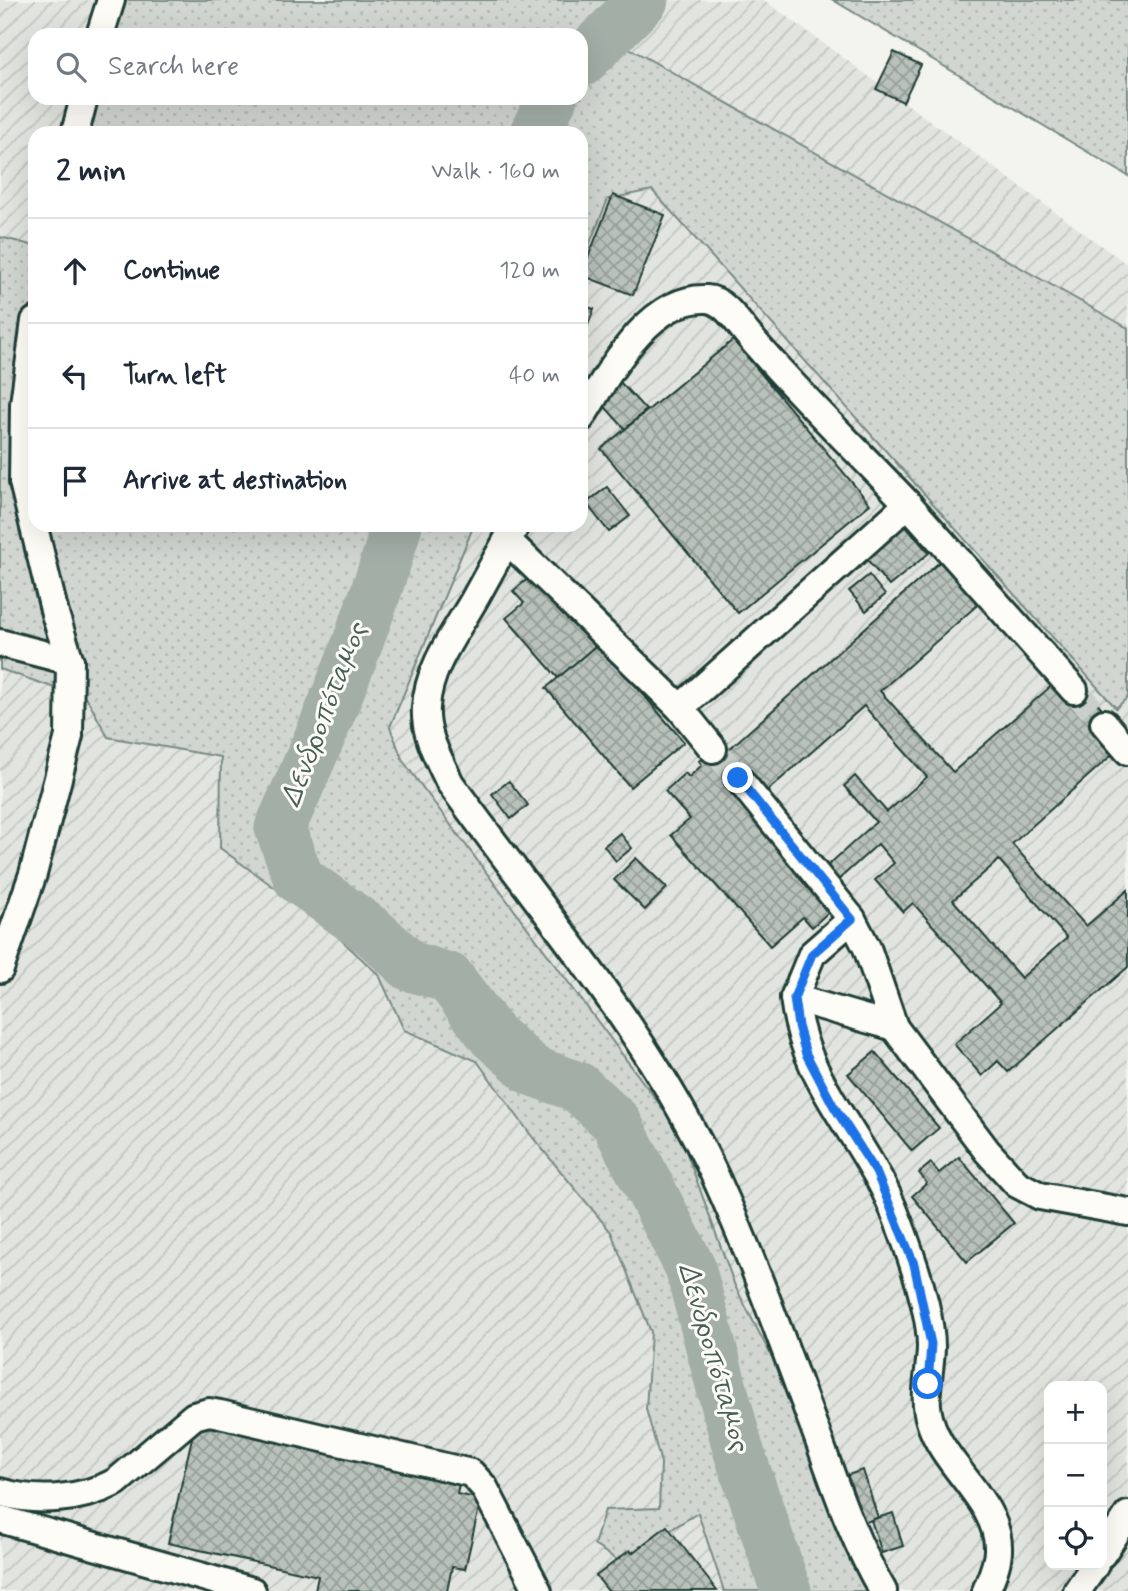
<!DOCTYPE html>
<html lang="en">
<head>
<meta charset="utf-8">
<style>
	body { margin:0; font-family:Mynerve,sans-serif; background:#f6f6f7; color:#1f2937 }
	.controls { position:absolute; right:21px; bottom:21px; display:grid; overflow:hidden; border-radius:14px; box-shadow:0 7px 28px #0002 }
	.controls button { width:63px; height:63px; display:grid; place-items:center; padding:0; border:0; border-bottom:2px solid #e0e1e3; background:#fff; color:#1f2937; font:35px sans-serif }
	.stop { position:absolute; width:21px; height:21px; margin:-16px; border:5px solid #1a73e8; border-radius:50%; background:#fff }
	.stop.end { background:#1a73e8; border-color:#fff; box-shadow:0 2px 7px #0008 }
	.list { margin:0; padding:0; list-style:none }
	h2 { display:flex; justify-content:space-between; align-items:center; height:91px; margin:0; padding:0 28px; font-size:30px }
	h2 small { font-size:23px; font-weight:400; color:#747a83 }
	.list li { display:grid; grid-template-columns:46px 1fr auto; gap:21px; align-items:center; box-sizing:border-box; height:105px; padding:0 28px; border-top:2px solid #e0e1e3 }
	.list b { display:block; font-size:26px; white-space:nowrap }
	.list em { font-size:23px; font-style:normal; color:#747a83 }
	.icon { flex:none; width:38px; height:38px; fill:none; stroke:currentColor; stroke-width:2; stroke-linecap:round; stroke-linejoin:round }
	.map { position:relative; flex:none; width:1128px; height:1591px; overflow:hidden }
	.search { position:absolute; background:#fff; box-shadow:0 7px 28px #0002; left:28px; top:28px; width:560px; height:77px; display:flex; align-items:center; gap:18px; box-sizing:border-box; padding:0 24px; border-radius:21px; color:#747a83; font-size:26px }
	.panel { position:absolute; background:#fff; box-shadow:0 7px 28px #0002; left:28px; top:126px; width:560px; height:406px; border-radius:21px }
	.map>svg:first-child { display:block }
	.industrial { fill:url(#industrial-furrows); fill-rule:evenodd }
	.grass { fill:url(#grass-dots); stroke:#788a82; stroke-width:2 }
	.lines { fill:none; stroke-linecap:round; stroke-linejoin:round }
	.river { stroke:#a3aea7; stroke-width:51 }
	.building { fill:url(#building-cross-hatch); stroke:#1f3d34; stroke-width:2; fill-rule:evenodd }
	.minor-tunnel { stroke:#c9cfca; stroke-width:26; stroke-dasharray:26 13; stroke-linecap:butt }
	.minor-casing { stroke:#1f3d34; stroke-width:32 }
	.minor { stroke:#fdfcf7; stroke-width:26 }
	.route { stroke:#1a73e8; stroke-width:9 }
	.labels { text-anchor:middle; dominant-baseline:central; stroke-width:6; stroke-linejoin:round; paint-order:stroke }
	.water-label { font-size:28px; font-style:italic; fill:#475f56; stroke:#fdfcf7 }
</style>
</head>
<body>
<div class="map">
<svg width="1128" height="1591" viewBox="0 0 1128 1591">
	<defs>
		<pattern id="industrial-furrows" width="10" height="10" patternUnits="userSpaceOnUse" patternTransform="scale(1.75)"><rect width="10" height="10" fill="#e2e5df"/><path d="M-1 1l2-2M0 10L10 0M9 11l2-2" fill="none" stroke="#c1c5c0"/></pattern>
		<pattern id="grass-dots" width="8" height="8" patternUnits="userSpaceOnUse" patternTransform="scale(1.75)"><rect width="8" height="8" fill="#d1d6d1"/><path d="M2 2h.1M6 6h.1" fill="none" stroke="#b3b9b4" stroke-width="1.8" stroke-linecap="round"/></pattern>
		<pattern id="building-cross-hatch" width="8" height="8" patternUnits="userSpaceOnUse" patternTransform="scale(1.75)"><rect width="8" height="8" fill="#b9c1bb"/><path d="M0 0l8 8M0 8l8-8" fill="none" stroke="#969e99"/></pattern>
	</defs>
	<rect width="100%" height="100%" fill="#f4f4ef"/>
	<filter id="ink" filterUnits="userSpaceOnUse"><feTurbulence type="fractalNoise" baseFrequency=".0143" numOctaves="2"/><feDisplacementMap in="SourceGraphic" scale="14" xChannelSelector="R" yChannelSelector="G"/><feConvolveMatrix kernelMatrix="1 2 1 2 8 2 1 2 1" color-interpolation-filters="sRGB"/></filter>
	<g filter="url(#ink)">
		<path class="industrial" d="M0,0H764L1128,265V1591H0ZM35,35H581V98H35ZM35,133H581V525H35ZM1049,1386H1102V1565H1049Z"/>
		<g class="grass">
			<polygon points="111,0 662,0 629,48 1128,328 1128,697 1116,708 652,190 608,199 581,265 581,133 75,133 84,98 581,98 581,35 100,35"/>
			<polygon points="833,0 1128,0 1128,176"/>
			<polygon points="0,237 35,246 35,525 474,525 390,727 403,761 678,1129 735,1286 806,1423 873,1591 724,1591 698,1513 619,1561 594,1545 605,1510 659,1508 661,1463 646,1409 651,1332 611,1232 533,1138 477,1061 404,1030 379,975 322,922 220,848 221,757 108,737 87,699 0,669"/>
		</g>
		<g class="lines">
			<g class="river">
				<polyline points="581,62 643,0"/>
				<polyline points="535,133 552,98"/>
				<path d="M397,525C367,629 324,730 280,828L299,879L373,932L410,966L449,978L493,1036L533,1071L578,1087L616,1122L690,1267L738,1449L786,1591"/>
			</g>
		</g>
		<g class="building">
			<polygon points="894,52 921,65 903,102 876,89"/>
			<polygon points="613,195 665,215 633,295 581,275"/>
			<polygon points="581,305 594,309 581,344"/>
			<polygon points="733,340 870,504 738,613 601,449"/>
			<polygon points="620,382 646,410 625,429 599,400"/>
			<polygon points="607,487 630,516 609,532 586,503"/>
			<polygon points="903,523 929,553 889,586 864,556"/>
			<path d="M944,558L983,600L880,691L953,772L1051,686L1064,699L1080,684L1110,717L1093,732L1113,754L1012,844L1086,926L1128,890V967L1008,1072L998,1061L982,1076L954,1044L1001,1003L913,903L903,912L875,880L894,863L878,844L837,881L825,868L876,822L844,786L855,776L887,812L927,777L864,706L765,793L835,906L812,927L803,917L770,946L671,835L690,819L665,791L685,773L689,777L702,765L699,761L720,742L728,750ZM999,860L1067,938L1021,978L953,900Z"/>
			<polygon points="533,574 599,643 558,678 506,618 524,603 513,591"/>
			<polygon points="869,575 885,595 866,611 849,591"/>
			<polygon points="599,643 684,742 630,787 546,688"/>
			<polygon points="509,781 528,805 511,819 492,794"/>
			<polygon points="620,833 632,848 616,861 604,846"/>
			<polygon points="636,858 667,888 645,910 614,880"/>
			<polygon points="875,1052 939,1128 912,1151 848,1074"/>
			<polygon points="959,1157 1014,1223 967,1262 912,1196 927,1183 919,1173 931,1163 939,1173"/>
			<polygon points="197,1416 461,1474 457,1494 481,1499 465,1569 452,1567 447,1591 315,1591 318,1576 168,1543"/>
			<polygon points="863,1470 878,1518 854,1526 839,1478"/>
			<polygon points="893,1513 903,1546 882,1553 871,1520"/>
			<polygon points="667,1526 717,1591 608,1591 596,1576 630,1550 632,1553"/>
		</g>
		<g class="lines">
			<g class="minor-tunnel">
				<polyline points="1074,690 1104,723"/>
				<polyline points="713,749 738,778"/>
			</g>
			<defs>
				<g id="minor">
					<polyline points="100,35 111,0"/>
					<polyline points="75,133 84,98"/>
					<path d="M581,418C608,375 648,296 707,299C725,300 739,325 750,337C799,395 856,449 908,504"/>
					<path d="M516,525C501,550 488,575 474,600C455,633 428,668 426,707C424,735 439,759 450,783C542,911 650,1034 716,1178C754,1261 785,1349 817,1435C836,1488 854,1542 883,1591"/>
					<polyline points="507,540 680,708 713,749"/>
					<polyline points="0,643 70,661"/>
					<polyline points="680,708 908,504 1074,690"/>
					<polyline points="1104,723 1128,751"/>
					<polyline points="738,778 852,919 867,948 894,1027 987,1151 1017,1184 1040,1196 1128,1212"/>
					<polyline points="852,919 812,954 794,998 894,1027"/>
					<polyline points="0,969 33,874 69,736 70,661 55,614 23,482 24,404 35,321"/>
					<path d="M794,998C803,1070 840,1110 874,1170C891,1198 903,1232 913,1263C921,1286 931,1323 931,1346C931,1370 922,1397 930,1421C943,1466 1000,1503 998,1550C998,1564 991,1578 986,1591"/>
					<path d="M0,1492C37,1503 81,1500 116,1482L194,1416L209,1412L220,1414L471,1473L484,1487L538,1591"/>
					<polyline points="0,1519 252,1591"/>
					<polyline points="1102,1554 1128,1515"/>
					<polyline points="1077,1591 1095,1565"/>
				</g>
			</defs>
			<use href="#minor" class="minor-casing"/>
			<use href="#minor" class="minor"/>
		</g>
	</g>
	<g class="lines" filter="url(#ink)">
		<polyline class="route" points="738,778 852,919 812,954 794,998 798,1026 806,1054 833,1105 876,1172 914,1264 931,1344 928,1384"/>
	</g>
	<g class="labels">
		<g class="water-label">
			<text transform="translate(325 715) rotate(-69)">Δενδροπόταμος</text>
			<text transform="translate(713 1357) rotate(74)">Δενδροπόταμος</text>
		</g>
	</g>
</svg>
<div class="controls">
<button>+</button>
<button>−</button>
<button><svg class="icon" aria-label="locate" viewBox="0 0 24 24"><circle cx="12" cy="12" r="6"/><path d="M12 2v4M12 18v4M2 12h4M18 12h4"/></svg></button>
</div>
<div class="stop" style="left:928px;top:1384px"></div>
<div class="stop end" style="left:738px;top:778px"></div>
<div class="search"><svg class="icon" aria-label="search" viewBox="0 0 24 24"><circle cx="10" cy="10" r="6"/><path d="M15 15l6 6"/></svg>Search here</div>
<section class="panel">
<h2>2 min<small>Walk · 160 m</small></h2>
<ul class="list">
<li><svg class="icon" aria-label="ahead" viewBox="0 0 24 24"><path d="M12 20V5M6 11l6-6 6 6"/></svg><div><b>Continue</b></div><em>120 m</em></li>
<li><svg class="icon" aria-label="left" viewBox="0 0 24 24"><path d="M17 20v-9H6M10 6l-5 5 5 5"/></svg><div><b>Turn left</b></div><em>40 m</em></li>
<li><svg class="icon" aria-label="arrive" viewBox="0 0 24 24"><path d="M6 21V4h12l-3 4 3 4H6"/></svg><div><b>Arrive at destination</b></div></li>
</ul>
</section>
</div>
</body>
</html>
